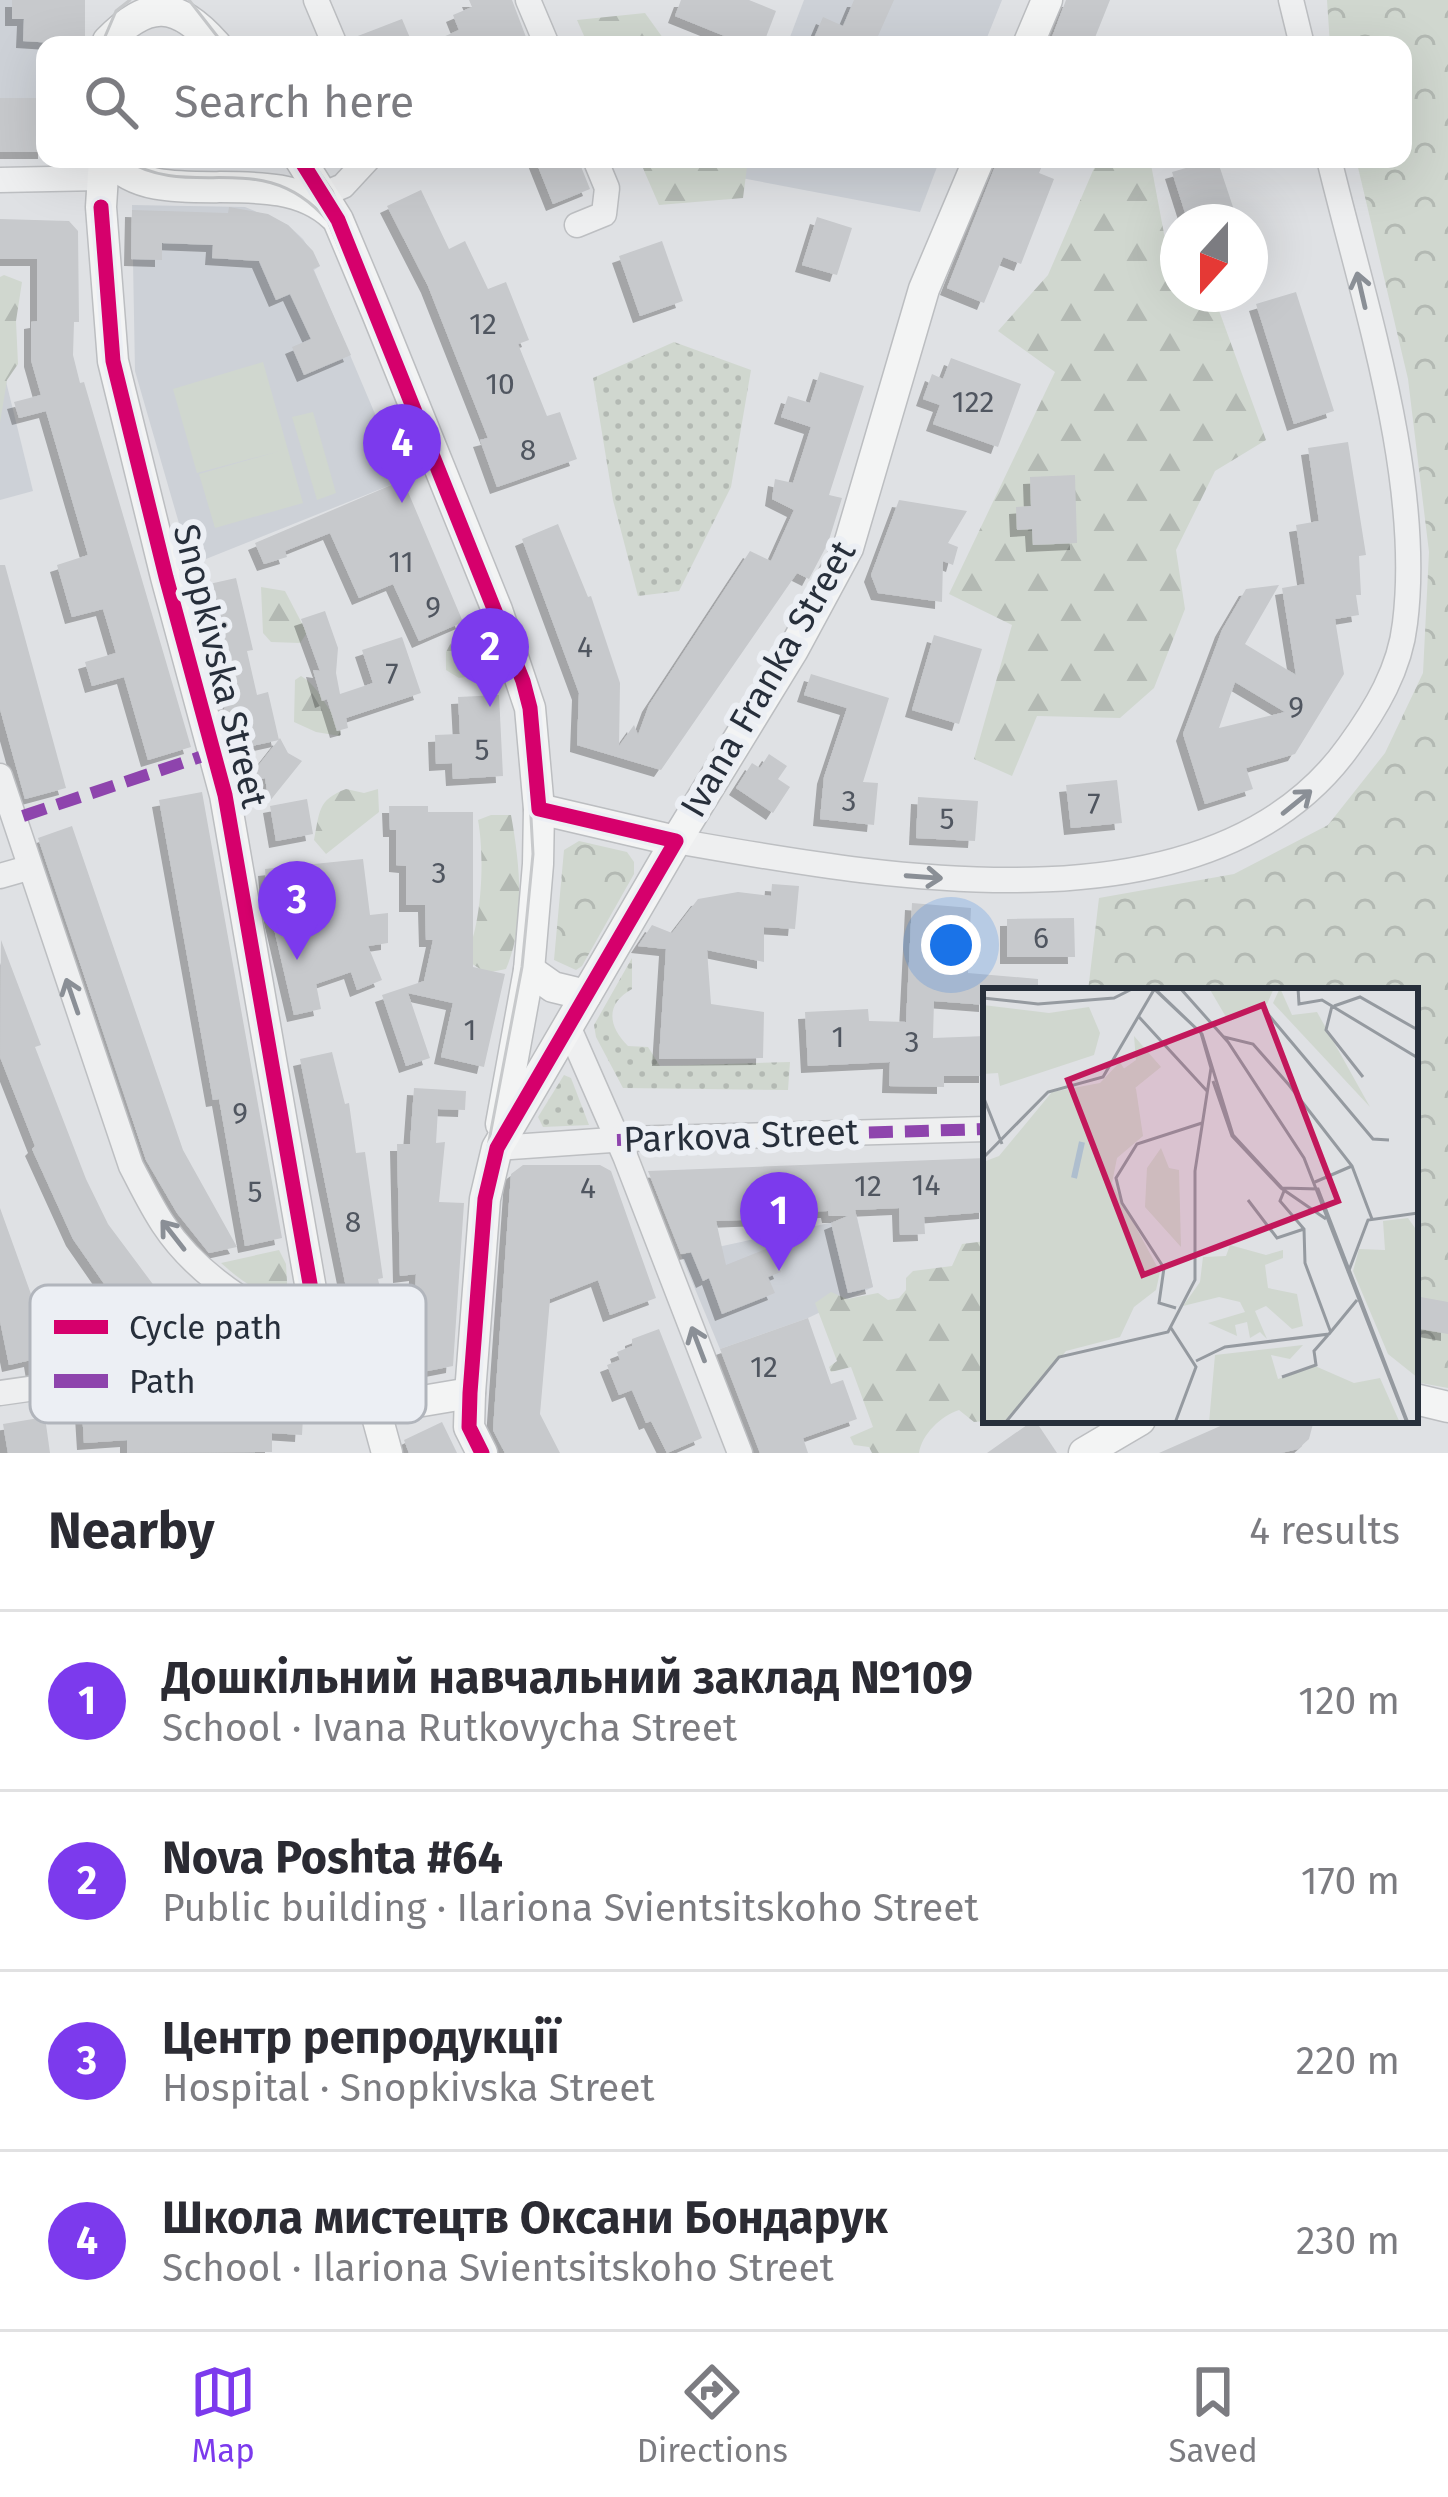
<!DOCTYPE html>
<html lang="en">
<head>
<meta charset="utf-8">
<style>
	body { margin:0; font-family:"Fira Sans",sans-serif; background:#f7f7f7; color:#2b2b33 }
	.compass { position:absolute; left:1160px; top:204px; width:108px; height:108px; border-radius:50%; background:#fff; box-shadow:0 12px 48px #0002; rotate:201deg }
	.you { position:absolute; left:951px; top:945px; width:42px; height:42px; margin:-30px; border:9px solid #fff; border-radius:50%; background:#1a73e8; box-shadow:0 0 0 18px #1a73e833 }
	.badge { display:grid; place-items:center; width:78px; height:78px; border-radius:50%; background:#7c3aed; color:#fff; font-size:39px; font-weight:700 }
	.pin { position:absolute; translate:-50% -99px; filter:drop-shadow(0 3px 6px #0008) }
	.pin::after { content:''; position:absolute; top:63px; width:42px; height:36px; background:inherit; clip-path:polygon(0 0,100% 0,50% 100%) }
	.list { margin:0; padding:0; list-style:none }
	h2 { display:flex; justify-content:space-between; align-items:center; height:156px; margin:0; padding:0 48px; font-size:51px }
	h2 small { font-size:39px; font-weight:400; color:#7c7c81 }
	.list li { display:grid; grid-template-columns:78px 1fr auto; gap:36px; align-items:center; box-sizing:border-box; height:180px; padding:0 48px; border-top:3px solid #e1e1e2 }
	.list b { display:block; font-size:45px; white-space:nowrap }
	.list p { margin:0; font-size:39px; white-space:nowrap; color:#7c7c81 }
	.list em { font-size:39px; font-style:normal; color:#7c7c81 }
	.icon { flex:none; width:66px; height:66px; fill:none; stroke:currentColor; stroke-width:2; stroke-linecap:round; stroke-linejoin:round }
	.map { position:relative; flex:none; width:1448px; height:1453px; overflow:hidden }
	.search { position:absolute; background:#fff; box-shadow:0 12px 48px #0002; left:36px; right:36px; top:36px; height:132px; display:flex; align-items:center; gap:30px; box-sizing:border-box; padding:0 42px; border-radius:24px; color:#7c7c81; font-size:45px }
	.sheet { height:876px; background:#fff }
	nav { display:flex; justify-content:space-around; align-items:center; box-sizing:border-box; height:168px; border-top:3px solid #e1e1e2; background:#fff; font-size:33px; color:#7c7c81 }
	nav a { display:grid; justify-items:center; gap:6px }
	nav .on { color:#7c3aed }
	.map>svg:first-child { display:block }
	.built { fill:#cdd1d7 }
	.grass { fill:url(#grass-dots) }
	.forest { fill:url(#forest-firs) }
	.park { fill:url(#park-crowns) }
	.pitch { fill:#d0d7cf }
	.building { fill:#c7c9cc; fill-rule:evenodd; filter:url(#shadow) }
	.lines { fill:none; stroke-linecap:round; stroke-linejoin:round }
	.minor-casing { stroke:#bdbfc2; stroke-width:27 }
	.major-casing { stroke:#bcbec1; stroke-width:33 }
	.minor { stroke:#eeeff0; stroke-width:24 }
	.major { stroke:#f3f4f4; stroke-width:30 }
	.tram { stroke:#c7c9cb; stroke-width:3 }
	.quiet { stroke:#8e44ad; stroke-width:12; stroke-dasharray:24 12; stroke-linecap:butt }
	.cycleway-casing { stroke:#eceff4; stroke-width:22 }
	.cycleway { stroke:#d6006c; stroke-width:15 }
	.oneway { stroke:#8a8f96 }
	.labels { text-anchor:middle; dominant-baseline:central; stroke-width:12; stroke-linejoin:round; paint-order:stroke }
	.number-label { font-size:30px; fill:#505660 }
	.street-label { font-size:36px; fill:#272f3b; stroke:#eceff4 }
	.inset-river { fill:none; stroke:#aebece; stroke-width:6 }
	.inset-road { fill:none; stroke:#959aa0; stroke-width:3 }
	.view { fill:#c2185b; fill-opacity:0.15; stroke:#c2185b; stroke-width:6 }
	.inset-edge { fill:none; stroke:#272f3b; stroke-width:6 }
	.key { fill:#eceff4; stroke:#b1b5bc; stroke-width:3 }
	.key-label { font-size:33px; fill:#272f3b }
</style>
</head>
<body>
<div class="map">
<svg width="1448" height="1453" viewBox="0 0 1448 1453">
	<defs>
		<pattern id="grass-dots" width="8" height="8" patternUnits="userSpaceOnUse" patternTransform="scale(3)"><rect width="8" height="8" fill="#d0d7cf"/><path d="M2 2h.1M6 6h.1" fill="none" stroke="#b3b9b3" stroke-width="1.8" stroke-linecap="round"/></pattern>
		<pattern id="forest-firs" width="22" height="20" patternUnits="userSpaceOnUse" patternTransform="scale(3)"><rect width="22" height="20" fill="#d0d7cf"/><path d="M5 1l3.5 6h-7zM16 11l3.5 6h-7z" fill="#b3b9b3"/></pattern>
		<pattern id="park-crowns" width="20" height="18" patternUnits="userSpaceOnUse" patternTransform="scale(3)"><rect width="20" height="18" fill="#d0d7cf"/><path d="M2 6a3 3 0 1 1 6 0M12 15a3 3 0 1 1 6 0" fill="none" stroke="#b3b9b3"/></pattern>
		<filter id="shadow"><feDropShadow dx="-7" dy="7" stdDeviation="0" flood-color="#0004"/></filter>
	</defs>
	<rect width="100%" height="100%" fill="#dfe1e4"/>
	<g class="built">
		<polygon points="0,0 85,0 85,45 45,45 45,152 0,152"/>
		<polygon points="804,0 1002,0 984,45 787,45"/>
		<polygon points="743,159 940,159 920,212 736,177"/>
		<polygon points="132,205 245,207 288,225 303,239 320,266 314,270 403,480 191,565 135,371"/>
		<polygon points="0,357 33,491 0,500"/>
		<polygon points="857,1217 873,1287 808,1318 720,1349 681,1255"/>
	</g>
	<g class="grass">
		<polygon points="674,342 751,370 731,487 679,591 638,596 613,500 593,378"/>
		<path d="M632,958V989C605,1004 608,1026 628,1046L648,1047L660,1066L790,1062L788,1090L623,1088L596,1037L594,1025Z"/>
		<polygon points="564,1075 571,1078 589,1125 543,1127 538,1117"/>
	</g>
	<g class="forest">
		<polygon points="645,13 668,45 588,45 577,20"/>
		<polygon points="639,159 748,159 743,198 659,205"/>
		<polygon points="1098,159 1150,159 1165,239 1178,245 1178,294 1213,294 1266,440 1215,471 1176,550 1185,609 1154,688 1120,718 1037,716 1012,776 974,759 1012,625 949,594 1055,372 998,331 1048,275"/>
		<polygon points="4,275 22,282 16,321 18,364 7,380 0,423 0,277"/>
		<polygon points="261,587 285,591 307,633 300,643 271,642 263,633"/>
		<polygon points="473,634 493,665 492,673 459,678 446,670 446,652 454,637"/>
		<path d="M301,676C320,687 325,708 341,724L340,736L316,732L294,722L295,680Z"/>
		<path d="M346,789L364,793L378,789L379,812L326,854L314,840C320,812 317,800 346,789Z"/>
		<path d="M491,815H511C520,865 526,922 506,969L486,973L465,959C482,925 485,858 478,820Z"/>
		<path d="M986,1241V1420H995L974,1422L959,1410C941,1416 922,1434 919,1453H872L869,1447L854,1445L850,1437L873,1427L851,1367L831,1372L829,1367L837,1361L815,1303L831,1292L847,1299L878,1293L888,1300L899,1298L906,1290V1278L913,1271L952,1266L962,1244Z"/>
		<path d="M279,1250L286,1264L288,1299C261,1296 241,1281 221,1263Z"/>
	</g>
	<g class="park">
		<polygon points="1327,0 1448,0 1448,1388 1415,1382 1415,991 1088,991 1099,898 1234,874 1328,825 1385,753 1423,673 1429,552 1408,379 1356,159 1403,159 1403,45 1330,45"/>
		<polygon points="579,841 627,852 634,862 634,874 582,966 576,970 554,960 564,850"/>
	</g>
	<g class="pitch">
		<polygon points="263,362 303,503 215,528 199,474 280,451 197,473 173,389"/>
		<polygon points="313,412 336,493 317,500 292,417"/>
	</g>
	<g class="building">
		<polygon points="12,0 85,0 85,45 23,41 24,19 12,19"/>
		<polygon points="469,0 512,0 529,45 425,45 459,30 453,15 472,7"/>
		<polygon points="681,0 749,0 776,11 763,45 747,45 675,16"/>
		<polygon points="854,0 894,0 874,45 811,45 823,17 843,26"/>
		<polygon points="1066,0 1110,0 1092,45 1049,45"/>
		<polygon points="402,19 413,45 351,45 350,39"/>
		<rect x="0" y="98" width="45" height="54"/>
		<polygon points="535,159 578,159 590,189 553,204"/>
		<polygon points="998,159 1045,159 1039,173 1054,179 1021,264 1003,257 984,303 947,288"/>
		<polygon points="1217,159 1238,222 1188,222 1172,172"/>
		<polygon points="421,190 449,249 465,241 488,289 506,282 529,340 518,344 547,416 560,412 577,459 497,487 480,440 488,438 428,286 387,206"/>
		<polygon points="229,207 268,214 288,225 313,251 320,266 313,269 351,355 304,375 292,347 311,339 290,294 276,300 259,261 212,258 213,245 162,243 162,260 131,259 132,210 228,213"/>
		<polygon points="817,217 852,228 837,275 802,265"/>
		<polygon points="0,219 69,221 78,231 79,322 74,322 73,355 80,383 84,382 191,747 148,760 124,677 92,686 85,662 116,653 103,609 72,617 57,565 88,555 46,411 19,418 14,402 41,395 31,360 31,322 37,321 37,259 0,259"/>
		<polygon points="662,241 683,301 640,316 619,256"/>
		<polygon points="1296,292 1334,411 1294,424 1256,304"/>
		<polygon points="951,358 1021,384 998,447 933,424 940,405 923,399 932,374 943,379"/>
		<polygon points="820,372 864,386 829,495 842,498 828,543 809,579 797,573 661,770 577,745 579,693 522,539 558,524 588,597 591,596 620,683 619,746 634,725 638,735 649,705 750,551 771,561 794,510 772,499 775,479 793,483 811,427 781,417 788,396 810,403"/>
		<path d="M1348,442L1366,555L1359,556L1361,595H1356L1359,615L1335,619L1344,674L1295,754L1246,768L1253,789L1205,804L1183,734L1222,630L1246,589L1279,585L1245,644L1296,675L1282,588L1305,584L1296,525L1319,521L1308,448ZM1235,682L1285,712L1219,728Z"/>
		<polygon points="1075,475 1077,543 1033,545 1032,529 1017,530 1016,507 1031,506 1030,477"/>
		<polygon points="403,480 463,622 419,641 393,584 359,598 330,533 285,551 287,557 264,564 255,543"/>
		<polygon points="899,500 967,511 948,543 958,547 953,565 943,561 942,602 878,593 871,575"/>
		<polygon points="0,565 5,565 66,788 25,799 0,709"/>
		<polygon points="236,578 253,650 247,651 257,695 268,692 279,740 234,750 196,587"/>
		<polygon points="325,611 338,648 336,673 340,694 373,683 362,650 402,637 421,693 346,718 348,728 337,731 327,699 322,701 313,670 320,671 301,619"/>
		<polygon points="934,635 982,649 959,724 912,710"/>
		<polygon points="811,674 889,698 863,782 878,783 874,825 820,819 824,777 847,708 804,695"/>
		<polygon points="499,695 503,776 453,779 452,763 436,764 435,735 460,734 458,697"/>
		<polygon points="280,738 288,753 302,761 269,802 265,778 243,785"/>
		<polygon points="769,754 787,766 778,779 790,787 773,813 736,788 752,763 760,768"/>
		<polygon points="1117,780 1122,823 1071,828 1066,785"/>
		<polygon points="202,792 282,1238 245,1246 219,1099 213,1100 159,800"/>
		<polygon points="918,797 978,801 975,841 916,838"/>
		<polygon points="307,799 313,834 276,841 270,806"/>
		<polygon points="389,806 428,806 428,812 473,812 473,967 505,974 484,1067 441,1057 453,1003 408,993 430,1058 406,1066 382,995 424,981 433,940 426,940 425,905 406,905 406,866 396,865 396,830 390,830"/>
		<polygon points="72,826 183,1150 237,1247 209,1253 177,1213 146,1160 38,838"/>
		<polygon points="363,859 370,915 388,913 388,943 368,946 382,980 357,990 351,972 316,984 321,1009 294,1015 268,903 265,869"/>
		<polygon points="772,884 799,886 795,929 764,927 764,962 707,950 711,1004 764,1012 763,1058 659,1059 666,949 638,946 652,925 672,933 698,899 738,892 771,896"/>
		<polygon points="912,903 971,908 968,973 1038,979 1038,991 986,991 986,1005 934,1001 933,1038 986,1036 986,1076 944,1076 944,1087 889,1086 890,1062 808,1066 805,1012 868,1009 869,1021 906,1022"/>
		<polygon points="1074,918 1075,957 1007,957 1007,919"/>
		<polygon points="1,940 41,1045 35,1047 86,1179 108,1224 155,1287 123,1311 73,1239 32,1149 35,1146 0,1057"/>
		<polygon points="332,1052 345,1104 349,1103 356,1153 365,1152 383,1278 378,1279 386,1316 414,1317 416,1274 400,1276 397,1144 410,1144 414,1088 466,1091 465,1110 438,1109 436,1143 445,1142 439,1202 464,1203 453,1366 417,1373 357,1342 300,1059"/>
		<polygon points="986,1158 986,1212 924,1217 925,1234 900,1235 899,1208 855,1210 873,1287 848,1293 831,1223 848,1216 829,1216 828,1211 789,1212 789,1218 716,1221 726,1265 771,1247 781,1272 768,1277 775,1293 722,1314 709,1278 703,1281 691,1252 681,1254 648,1171"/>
		<polygon points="523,1165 600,1165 611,1171 656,1298 610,1315 598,1280 550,1299 540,1414 560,1453 505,1453 493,1430 511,1174"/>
		<polygon points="0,1208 45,1333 135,1316 141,1342 134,1344 135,1352 33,1372 31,1360 9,1365 0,1321"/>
		<polygon points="1415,1296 1448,1302 1448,1334 1415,1328"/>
		<polygon points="808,1318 831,1384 843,1380 857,1419 803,1438 808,1453 760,1453 720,1349"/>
		<polygon points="659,1329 702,1438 667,1453 651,1421 646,1423 632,1390 619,1395 607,1365 620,1360 617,1352 632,1346 632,1339"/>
		<polygon points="156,1406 156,1411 172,1411 271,1408 271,1414 303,1417 302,1435 272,1433 272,1452 127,1453 127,1440 84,1443 82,1411"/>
		<polygon points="45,1417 50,1453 8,1453 3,1424"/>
		<polygon points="1035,1420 1057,1453 987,1453 1034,1420"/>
		<polygon points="1234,1420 1314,1420 1309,1439 1298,1449 1281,1453 1159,1453"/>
		<polygon points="442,1422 457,1453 409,1453 404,1440"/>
	</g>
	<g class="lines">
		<defs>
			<g id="minor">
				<polyline points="316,0 335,45"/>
				<polyline points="528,0 547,45"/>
				<polyline points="1291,0 1302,45"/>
				<polyline points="0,180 101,178"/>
				<polyline points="324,194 343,186 368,159"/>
				<polyline points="577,225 604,214 607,188 595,159"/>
				<path d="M0,776L131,1166C141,1185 151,1206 163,1224C203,1285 271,1318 335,1349"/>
				<path d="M676,841C877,876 1210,941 1349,746C1376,709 1400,669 1405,623C1423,479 1363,300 1329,159"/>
				<polyline points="0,876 28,868"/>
				<polyline points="568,1026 625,1156 740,1453"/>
				<polyline points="497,1148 626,1139 986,1129"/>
				<path d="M153,1373C190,1368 231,1362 267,1371C305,1381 336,1403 375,1409"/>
				<polyline points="0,1393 127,1375"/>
			</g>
			<g id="major">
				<path d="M108,41C148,0 176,0 216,45"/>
				<polyline points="1028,45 1047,0"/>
				<polyline points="104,159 101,207 113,361 166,577 225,795 313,1301 335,1349 375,1409 387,1453"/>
				<path d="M110,159C158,216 273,158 334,216"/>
				<polyline points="300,159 338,220 377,313 497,610 530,708 539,809 538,864 529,970 501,1124"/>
				<polyline points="539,809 676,841"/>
				<polyline points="529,970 553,987 586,995"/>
				<polyline points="1415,1399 1448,1407"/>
				<polyline points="375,1409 470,1393"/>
				<polyline points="482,1453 469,1427 470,1393 485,1199 497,1148 676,841 793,650 848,548 924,289 979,159"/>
				<polyline points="1084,1453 1140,1420"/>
			</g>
		</defs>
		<use href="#minor" class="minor-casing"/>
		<use href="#major" class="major-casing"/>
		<use href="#minor" class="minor"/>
		<use href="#major" class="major"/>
		<g class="tram">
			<polyline points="189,0 224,45"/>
			<polyline points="104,39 116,11 130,0"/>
			<path d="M124,159C193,203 262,144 328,221L491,613L525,708L533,854L522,967L478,1199L464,1394L467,1437L473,1453"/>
			<polyline points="310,159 332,191 351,236"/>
		</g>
		<g class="quiet">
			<polyline points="23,816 200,757"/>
			<polyline points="617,1140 986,1129"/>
		</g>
		<defs>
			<g id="cycleway">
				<polyline points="300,159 338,220 523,681 530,708 539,809 676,841 497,1148 485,1199 470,1393 469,1427 482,1453"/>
				<polyline points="101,207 113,361 166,577 225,795 313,1301 335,1349"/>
			</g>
		</defs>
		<use href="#cycleway" class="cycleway-casing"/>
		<use href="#cycleway" class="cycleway"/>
	</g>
	<defs><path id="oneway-shaft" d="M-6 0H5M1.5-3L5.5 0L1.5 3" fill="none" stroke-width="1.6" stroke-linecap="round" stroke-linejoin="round" transform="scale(3)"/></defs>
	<g class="oneway">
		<use href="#oneway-shaft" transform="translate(1361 290) rotate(-103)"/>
		<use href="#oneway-shaft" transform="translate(1297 802) rotate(-39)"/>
		<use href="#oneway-shaft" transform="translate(924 877) rotate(4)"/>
		<use href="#oneway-shaft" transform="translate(72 996) rotate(-109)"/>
		<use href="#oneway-shaft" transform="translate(173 1235) rotate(-128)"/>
		<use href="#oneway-shaft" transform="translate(698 1344) rotate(-111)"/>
	</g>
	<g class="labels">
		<g class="number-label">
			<text x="483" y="324">12</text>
			<text x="500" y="384">10</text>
			<text x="973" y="402">122</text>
			<text x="528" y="450">8</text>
			<text x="401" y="562">11</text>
			<text x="433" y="607">9</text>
			<text x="585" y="647">4</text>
			<text x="392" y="674">7</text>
			<text x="1296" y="707">9</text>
			<text x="482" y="750">5</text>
			<text x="849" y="801">3</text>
			<text x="1094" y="804">7</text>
			<text x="947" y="819">5</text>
			<text x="439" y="873">3</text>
			<text x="1041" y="938">6</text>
			<text x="470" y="1030">1</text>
			<text x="838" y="1037">1</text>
			<text x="912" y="1042">3</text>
			<text x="240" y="1113">9</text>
			<text x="926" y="1185">14</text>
			<text x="868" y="1186">12</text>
			<text x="588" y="1188">4</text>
			<text x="255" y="1192">5</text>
			<text x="353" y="1222">8</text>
			<text x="764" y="1367">12</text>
		</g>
		<g class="street-label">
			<text transform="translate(220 666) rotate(76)">Snopkivska Street</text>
			<text transform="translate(768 679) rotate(-60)">Ivana Franka Street</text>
			<text transform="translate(741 1136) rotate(-2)">Parkova Street</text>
		</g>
	</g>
	<g transform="translate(983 988)">
		<rect width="435" height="435" fill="#dfe1e4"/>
		<path d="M297,0L309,27L334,24L387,119L290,15ZM151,48L178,79L152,100L118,97L153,72ZM178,160L186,180L196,182L198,259L162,219L164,180ZM247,257L283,267L300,262V270L282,277L285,300L314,306L320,338L309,341L283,318L272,323L284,351L277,344L267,350L264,334L252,337L254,348L225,335L262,324L257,314L236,309L200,318L217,294L220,269L243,268Z" fill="#d0d7cf"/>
		<path d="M226,0H291L284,16L243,29ZM0,17L66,25L106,19L117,45L111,67L17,98L15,85L0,86ZM137,74L153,101L160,148L134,170L129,195L177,284L173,302L151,319L137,349L83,363L20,435H0V174L16,168L69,104L117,95ZM432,229H435V390L405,366L370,283L376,261L402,262L400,233L425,230L432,240ZM320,357L307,371L288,367L295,391L332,378L371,395L397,390L417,435H226L232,367Z" fill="#d0d7cf"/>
		<path class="inset-river" d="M91,190L99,154"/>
		<path class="inset-road" d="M171,0L219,46L250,147L299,200L335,201L425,435M197,0L245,54L321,170L424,435M315,0L316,16L339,12L435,70M0,10L55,16L131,10L151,0M349,18L343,42L380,89M351,18L377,9L435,42M284,25L390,151L406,152M156,29L224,103M241,49L270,56L306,97L369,178L389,231M230,93L249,148L298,200L343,231M0,108L19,156M0,170L65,104L120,89L172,0M332,194L369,178M301,203L297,213L321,241L322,275L348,345M265,212L294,250L321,241M365,285L385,232L435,225M193,320L176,315L181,280L139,215L133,190L154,156L219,135M188,340L213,379L192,435M213,373L242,359L346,346L374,312M299,389L333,377L331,363L345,347M22,435L76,369L185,344L212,292V183L228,80L218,45L170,0"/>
		<path class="view" d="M280,17L355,213L160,287L85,92Z"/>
		<rect width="435" height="435" class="inset-edge"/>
	</g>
	<rect x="30" y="1285" width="396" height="138" rx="18" class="key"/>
	<rect x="54" y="1320" width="54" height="14" fill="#d6006c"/>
	<rect x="54" y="1374" width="54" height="14" fill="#8e44ad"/>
	<g class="key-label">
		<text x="129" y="1339">Cycle path</text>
		<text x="129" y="1393">Path</text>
	</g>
</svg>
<svg class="compass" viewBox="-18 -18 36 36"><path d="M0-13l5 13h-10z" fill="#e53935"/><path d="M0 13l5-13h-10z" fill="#7c7c81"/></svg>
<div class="you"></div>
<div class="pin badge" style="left:779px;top:1271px">1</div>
<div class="pin badge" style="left:490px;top:707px">2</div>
<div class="pin badge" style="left:297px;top:960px">3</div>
<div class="pin badge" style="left:402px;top:503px">4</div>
<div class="search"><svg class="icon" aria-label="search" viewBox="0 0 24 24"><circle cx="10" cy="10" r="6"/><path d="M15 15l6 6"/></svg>Search here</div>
</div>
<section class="sheet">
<h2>Nearby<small>4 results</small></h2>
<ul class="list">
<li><span class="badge">1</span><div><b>Дошкільний навчальний заклад №109</b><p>School · Ivana Rutkovycha Street</p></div><em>120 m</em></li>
<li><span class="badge">2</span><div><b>Nova Poshta #64</b><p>Public building · Ilariona Svientsitskoho Street</p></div><em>170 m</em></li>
<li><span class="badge">3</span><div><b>Центр репродукції</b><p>Hospital · Snopkivska Street</p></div><em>220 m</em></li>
<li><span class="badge">4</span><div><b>Школа мистецтв Оксани Бондарук</b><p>School · Ilariona Svientsitskoho Street</p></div><em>230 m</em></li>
</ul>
</section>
<nav>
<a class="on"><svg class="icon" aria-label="map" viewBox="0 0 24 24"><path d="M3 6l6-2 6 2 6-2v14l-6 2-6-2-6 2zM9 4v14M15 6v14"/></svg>Map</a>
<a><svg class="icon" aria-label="directions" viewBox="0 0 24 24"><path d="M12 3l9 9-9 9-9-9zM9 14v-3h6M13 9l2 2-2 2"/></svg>Directions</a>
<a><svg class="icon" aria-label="saved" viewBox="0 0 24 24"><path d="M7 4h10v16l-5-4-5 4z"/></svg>Saved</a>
</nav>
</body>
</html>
